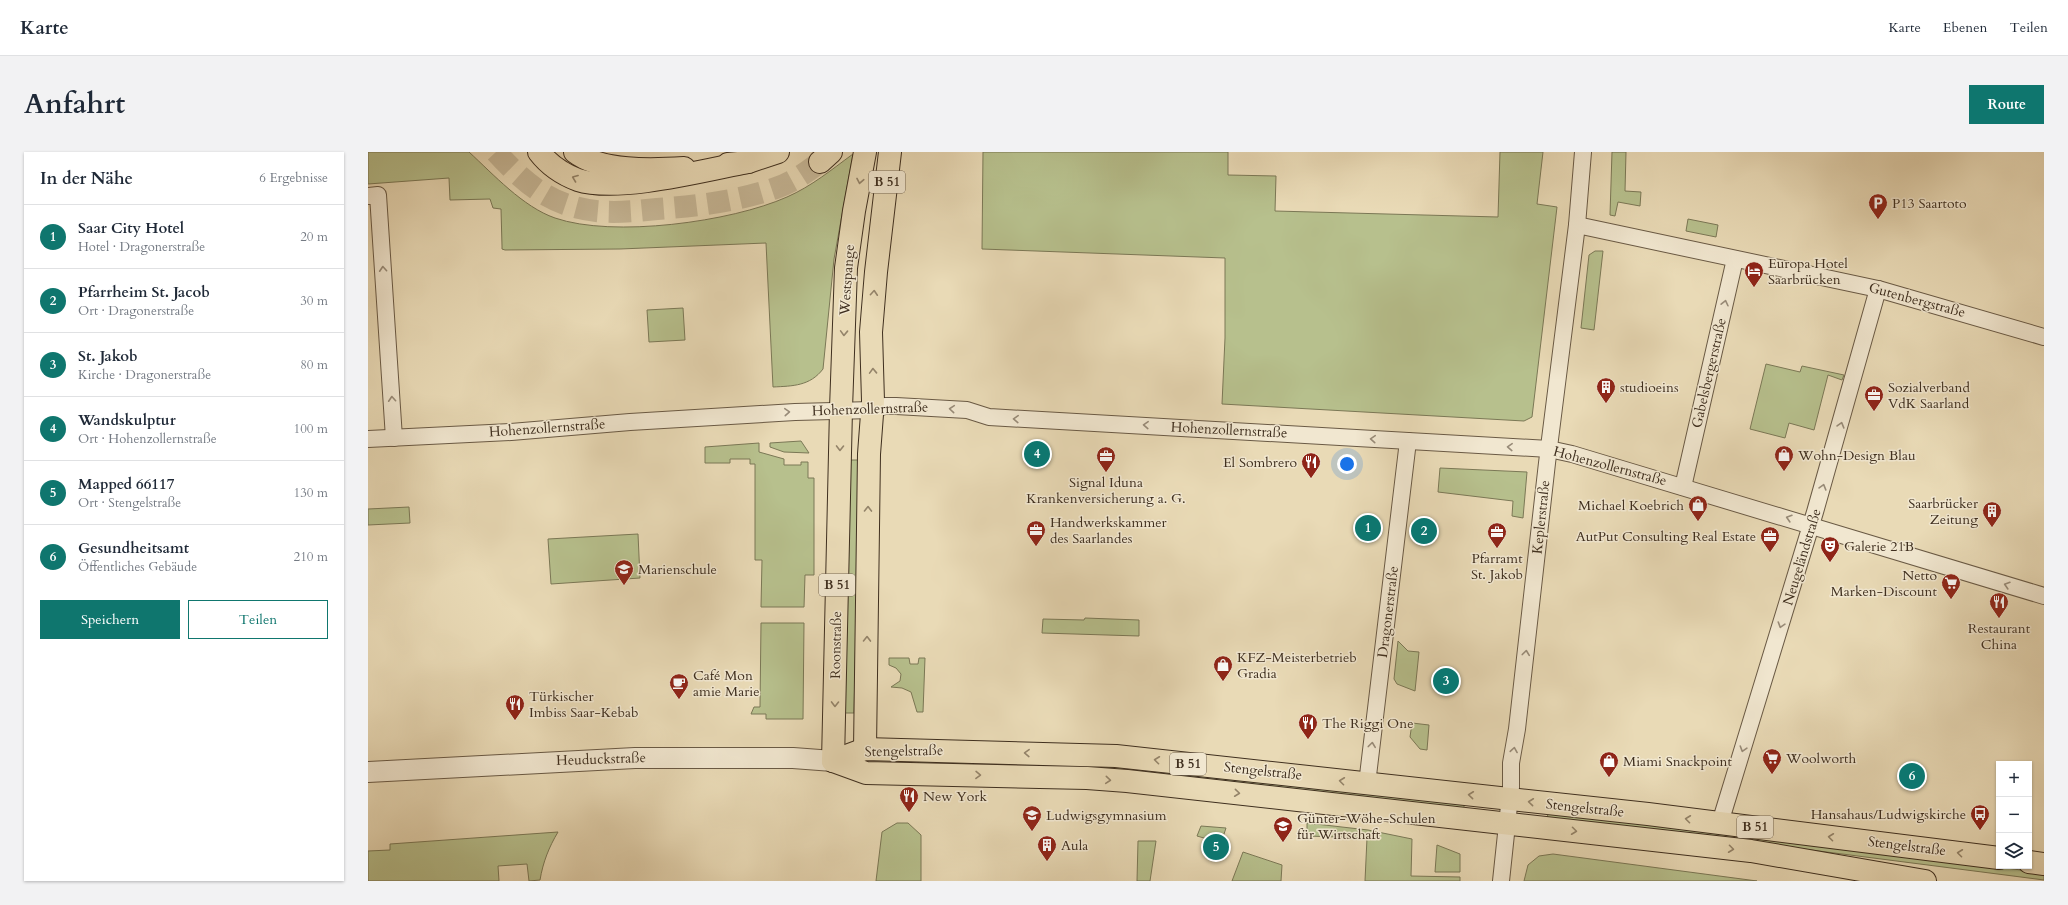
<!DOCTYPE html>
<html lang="de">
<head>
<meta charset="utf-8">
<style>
	body { margin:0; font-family:Cardo,serif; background:#f2f2f3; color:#1f2937 }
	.controls { position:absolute; right:12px; bottom:12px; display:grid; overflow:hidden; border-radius:0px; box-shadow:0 1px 3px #0004 }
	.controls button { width:36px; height:36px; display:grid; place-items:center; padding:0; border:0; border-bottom:1px solid #e0e1e3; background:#fff; color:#1f2937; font:20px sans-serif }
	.you { position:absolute; left:979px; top:312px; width:14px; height:14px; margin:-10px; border:3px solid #fff; border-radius:50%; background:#1a73e8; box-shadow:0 0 0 6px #1a73e833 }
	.badge { display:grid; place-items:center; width:26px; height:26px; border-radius:50%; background:#0f766e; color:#fff; font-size:13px; font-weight:700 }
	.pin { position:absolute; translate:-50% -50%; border:2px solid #fff; box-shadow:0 1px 4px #0006 }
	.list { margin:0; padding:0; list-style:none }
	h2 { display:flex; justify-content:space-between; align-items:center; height:52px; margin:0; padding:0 16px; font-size:17px }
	h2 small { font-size:13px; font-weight:400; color:#747a83 }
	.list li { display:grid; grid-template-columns:26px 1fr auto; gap:12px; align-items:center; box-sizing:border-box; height:64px; padding:0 16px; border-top:1px solid #e0e1e3 }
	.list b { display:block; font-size:15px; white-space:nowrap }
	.list p { margin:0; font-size:13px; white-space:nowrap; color:#747a83 }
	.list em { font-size:13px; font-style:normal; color:#747a83 }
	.actions { display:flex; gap:8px; padding:12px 16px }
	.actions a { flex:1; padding:9px 0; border:1px solid #0f766e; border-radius:0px; text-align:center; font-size:14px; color:#0f766e }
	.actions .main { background:#0f766e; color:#fff }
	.icon { flex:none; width:22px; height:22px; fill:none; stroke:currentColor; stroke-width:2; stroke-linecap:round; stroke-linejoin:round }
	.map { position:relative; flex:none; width:1676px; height:729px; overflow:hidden; border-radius:0px }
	header { display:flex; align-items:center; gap:24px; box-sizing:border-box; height:56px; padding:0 20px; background:#fff; border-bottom:1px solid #e0e1e3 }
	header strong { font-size:19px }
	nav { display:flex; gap:22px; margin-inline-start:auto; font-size:14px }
	.intro { display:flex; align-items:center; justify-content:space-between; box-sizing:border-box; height:96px; padding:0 24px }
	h1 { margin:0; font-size:28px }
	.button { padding:10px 18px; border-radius:0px; background:#0f766e; color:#fff; font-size:14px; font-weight:700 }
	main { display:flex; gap:24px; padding:0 24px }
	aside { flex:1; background:#fff; border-radius:0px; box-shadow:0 1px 3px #0004 }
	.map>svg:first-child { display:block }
	.green { fill:#b7c08d; stroke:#7b7856 }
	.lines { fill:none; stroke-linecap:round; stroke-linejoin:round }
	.motorway-tunnel { stroke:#c7b898; stroke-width:22; stroke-dasharray:22 11; stroke-linecap:butt }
	.minor-casing { stroke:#6a5a45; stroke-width:18 }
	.tertiary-casing { stroke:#6a5a45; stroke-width:22 }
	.primary-casing { stroke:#3f2f1f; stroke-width:24 }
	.motorway-casing { stroke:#3f2f1f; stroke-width:24 }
	.minor { stroke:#f1e7d0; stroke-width:16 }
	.tertiary { stroke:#f1e7d0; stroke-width:20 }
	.primary { stroke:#e9dab6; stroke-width:22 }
	.motorway { stroke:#e9dab6; stroke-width:22 }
	.oneway { stroke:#94846a }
	.oneway2 { stroke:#988b78 }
	.labels { text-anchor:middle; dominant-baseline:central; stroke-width:3; stroke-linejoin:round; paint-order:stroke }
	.shield { fill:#f1e7d0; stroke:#746654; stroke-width:1 }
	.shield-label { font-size:13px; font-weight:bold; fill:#3f2f1f }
	.poi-label { font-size:14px; fill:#3f2f1f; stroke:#f1e7d0; text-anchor:start }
	.street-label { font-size:14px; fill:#3f2f1f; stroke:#f1e7d0 }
</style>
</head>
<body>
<header>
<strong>Karte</strong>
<nav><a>Karte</a><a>Ebenen</a><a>Teilen</a></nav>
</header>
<div class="intro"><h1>Anfahrt</h1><a class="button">Route</a></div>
<main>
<aside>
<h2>In der Nähe<small>6 Ergebnisse</small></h2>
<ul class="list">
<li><span class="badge">1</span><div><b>Saar City Hotel</b><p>Hotel · Dragonerstraße</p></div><em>20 m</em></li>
<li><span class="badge">2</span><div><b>Pfarrheim St. Jacob</b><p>Ort · Dragonerstraße</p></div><em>30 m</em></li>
<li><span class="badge">3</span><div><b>St. Jakob</b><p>Kirche · Dragonerstraße</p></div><em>80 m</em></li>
<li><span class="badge">4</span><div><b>Wandskulptur</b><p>Ort · Hohenzollernstraße</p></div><em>100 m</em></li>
<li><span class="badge">5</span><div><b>Mapped 66117</b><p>Ort · Stengelstraße</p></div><em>130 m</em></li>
<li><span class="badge">6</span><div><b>Gesundheitsamt</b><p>Öffentliches Gebäude</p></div><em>210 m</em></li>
</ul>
<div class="actions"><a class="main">Speichern</a><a>Teilen</a></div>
</aside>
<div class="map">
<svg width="1676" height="729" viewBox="0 0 1676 729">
	<rect width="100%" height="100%" fill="#e9dab6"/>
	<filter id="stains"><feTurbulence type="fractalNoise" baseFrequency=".005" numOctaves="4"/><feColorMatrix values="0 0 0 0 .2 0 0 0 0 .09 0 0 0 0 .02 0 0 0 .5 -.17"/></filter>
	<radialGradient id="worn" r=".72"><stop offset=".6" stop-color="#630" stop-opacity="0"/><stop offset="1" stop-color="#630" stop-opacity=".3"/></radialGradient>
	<g class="green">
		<path d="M0,0H101C125,22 155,55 187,66C245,86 363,70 419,45C444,34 463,18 485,2L466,107L455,217C442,234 425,234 405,235L398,91L252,97L137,98L134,97V94L133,57L125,56L122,47L82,48L81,26L0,32Z"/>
		<polygon points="615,0 860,0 860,23 908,24 907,59 1130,65 1132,0 1175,0 1169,52 1189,55 1164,265 1156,269 854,252 857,186 857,106 614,97"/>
		<polygon points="1244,0 1258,0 1257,39 1273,40 1272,54 1250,50 1247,64 1242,63"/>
		<polygon points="1320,67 1350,73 1348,85 1318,79"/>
		<polygon points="1227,99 1235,99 1226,178 1213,176 1221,103"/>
		<polygon points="315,156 317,188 281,190 279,158"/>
		<polygon points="1398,212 1432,220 1434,214 1476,223 1474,228 1460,223 1446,278 1421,271 1417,286 1382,277"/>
		<polygon points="433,289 441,301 416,300 402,295 402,291"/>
		<polygon points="391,291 391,300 416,307 416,313 433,313 433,310 440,310 440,326 446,326 446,423 437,423 436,455 393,455 394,408 387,408 387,312 382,312 382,307 362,307 362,311 337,311 337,295"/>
		<polygon points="482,308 492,308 486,561 477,561"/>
		<polygon points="1072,316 1159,320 1155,366 1144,364 1145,349 1070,340"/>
		<polygon points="41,355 42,371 0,373 0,357"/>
		<polygon points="270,382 272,426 183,432 180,387"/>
		<polygon points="717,466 771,468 771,484 674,481 675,467 716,468"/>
		<polygon points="393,471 436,471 435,567 398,567 398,562 383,562 386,555 392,555"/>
		<polygon points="1030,489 1040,499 1051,500 1047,539 1029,532 1026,527"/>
		<polygon points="521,506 541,506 542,512 550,512 551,506 557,506 555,560 549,560 543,540 534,536 523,535 532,529 533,522 528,516 521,513"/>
		<polygon points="1044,571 1061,573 1059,598 1052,597 1042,585"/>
		<polygon points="550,606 719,611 1096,652 1096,657 550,613"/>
		<polygon points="1180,661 1454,692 1676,721 1676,728 1350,686 1179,667"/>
		<polygon points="529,671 540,671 553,683 553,729 508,729 514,680"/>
		<polygon points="939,671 1000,678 1044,687 1043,724 1092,725 1092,729 997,729 999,686 939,684"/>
		<polygon points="833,674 858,676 853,691 829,684"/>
		<path d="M190,680C181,695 175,710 172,728L161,729L159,712L130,714L131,729H0V699L22,698V692Z"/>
		<polygon points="770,689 788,689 782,729 769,729"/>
		<polygon points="1069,693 1092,702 1092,720 1067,720"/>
		<polygon points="875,700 914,713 913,729 864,729"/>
		<polygon points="1185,702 1389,729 1156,729 1160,713 1171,704"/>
	</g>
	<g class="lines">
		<path class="motorway-tunnel" d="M128,0C148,22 171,44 200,53C229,63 259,60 289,57C330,54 370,49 408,36C425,30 439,20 452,10"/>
		<defs>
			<g id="minor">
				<polyline points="0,44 10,43 26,286"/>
				<polyline points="1209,73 1510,137 1676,185"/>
				<polyline points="0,287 143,280 262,270 427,260 504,258 517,254 528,254 599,258 621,265 1181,297 1204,302 1676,444"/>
				<polyline points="1315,335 1367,107"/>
				<polyline points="999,632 1040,289"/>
				<polyline points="1352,671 1447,360 1510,137"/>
				<polyline points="1133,729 1143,635 1143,611 1149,577 1179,311 1209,73 1215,0"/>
			</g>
			<polyline id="tertiary" points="0,620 267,606 425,606 465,609"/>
			<g id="primary">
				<path d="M207,0C233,20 284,18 316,16"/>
				<polyline points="360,12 380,10 410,0"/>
				<polyline points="497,597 501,302 505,249 503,180 508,120 522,0"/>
				<polyline points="465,609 497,597 748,604 1280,662 1631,706"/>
				<polyline points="465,609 498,621 719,626 759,629 1383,699 1557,729"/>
				<polyline points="465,609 473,257 478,116 486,59 497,0"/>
				<polyline points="1661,710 1676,712"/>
			</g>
			<g id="motorway">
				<path d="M171,0C181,13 194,22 210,28C250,41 338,18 380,10"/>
				<polyline points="452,10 463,0"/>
			</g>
		</defs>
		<use href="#minor" class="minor-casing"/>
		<use href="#tertiary" class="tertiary-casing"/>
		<use href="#primary" class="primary-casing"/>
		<use href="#motorway" class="motorway-casing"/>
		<use href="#minor" class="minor"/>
		<use href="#tertiary" class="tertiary"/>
		<use href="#primary" class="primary"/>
		<use href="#motorway" class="motorway"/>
	</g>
	<defs><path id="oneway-chevron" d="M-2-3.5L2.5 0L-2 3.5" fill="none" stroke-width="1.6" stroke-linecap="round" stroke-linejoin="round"/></defs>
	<g class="oneway">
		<use href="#oneway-chevron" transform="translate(207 26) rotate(-159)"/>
		<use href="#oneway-chevron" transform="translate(492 29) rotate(101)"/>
		<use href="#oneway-chevron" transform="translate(506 141) rotate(-86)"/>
		<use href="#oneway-chevron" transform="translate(476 181) rotate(92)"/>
		<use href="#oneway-chevron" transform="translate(505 219) rotate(-92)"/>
		<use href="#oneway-chevron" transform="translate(472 296) rotate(91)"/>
		<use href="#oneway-chevron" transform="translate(500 357) rotate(-89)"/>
		<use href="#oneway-chevron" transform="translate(499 487) rotate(-89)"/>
		<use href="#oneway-chevron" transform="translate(467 552) rotate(91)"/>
		<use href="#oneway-chevron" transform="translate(659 601) rotate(-178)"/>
		<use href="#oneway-chevron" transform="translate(789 608) rotate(-173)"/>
		<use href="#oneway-chevron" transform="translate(610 623) rotate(1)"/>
		<use href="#oneway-chevron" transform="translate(740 628) rotate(5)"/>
		<use href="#oneway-chevron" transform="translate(974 629) rotate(-173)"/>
		<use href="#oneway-chevron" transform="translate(869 641) rotate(6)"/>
		<use href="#oneway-chevron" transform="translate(1103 643) rotate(-174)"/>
		<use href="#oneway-chevron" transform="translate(1163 650) rotate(-174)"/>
		<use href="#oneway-chevron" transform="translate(1320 667) rotate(-173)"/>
		<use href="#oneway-chevron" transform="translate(1206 679) rotate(7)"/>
		<use href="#oneway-chevron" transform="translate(1463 685) rotate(-173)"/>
		<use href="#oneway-chevron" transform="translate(1363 697) rotate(7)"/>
		<use href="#oneway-chevron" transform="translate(1592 701) rotate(-173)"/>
	</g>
	<g class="oneway2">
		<use href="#oneway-chevron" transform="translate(15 117) rotate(-94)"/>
		<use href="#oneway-chevron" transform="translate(1357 151) rotate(-77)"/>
		<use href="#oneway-chevron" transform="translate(24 247) rotate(-94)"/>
		<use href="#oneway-chevron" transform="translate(584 257) rotate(-175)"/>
		<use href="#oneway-chevron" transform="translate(419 260) rotate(-4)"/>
		<use href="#oneway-chevron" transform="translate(648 267) rotate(-177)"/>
		<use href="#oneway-chevron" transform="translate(778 273) rotate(-177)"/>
		<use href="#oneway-chevron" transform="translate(1473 273) rotate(-74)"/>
		<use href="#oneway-chevron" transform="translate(1005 287) rotate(-176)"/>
		<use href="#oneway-chevron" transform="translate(1142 295) rotate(-177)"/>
		<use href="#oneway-chevron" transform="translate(1455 335) rotate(-74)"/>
		<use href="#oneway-chevron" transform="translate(1421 366) rotate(-163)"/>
		<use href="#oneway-chevron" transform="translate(1639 433) rotate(-163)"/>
		<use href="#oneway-chevron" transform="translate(1413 473) rotate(107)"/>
		<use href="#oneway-chevron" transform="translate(1158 501) rotate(-83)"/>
		<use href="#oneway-chevron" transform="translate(1004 593) rotate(-83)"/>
		<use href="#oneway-chevron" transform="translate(1375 597) rotate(107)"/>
		<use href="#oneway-chevron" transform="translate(1146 598) rotate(-81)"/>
	</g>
	<defs>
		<symbol id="parking-pin" viewBox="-11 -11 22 30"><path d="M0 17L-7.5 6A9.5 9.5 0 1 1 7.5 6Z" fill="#8f2418" stroke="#f1e7d0"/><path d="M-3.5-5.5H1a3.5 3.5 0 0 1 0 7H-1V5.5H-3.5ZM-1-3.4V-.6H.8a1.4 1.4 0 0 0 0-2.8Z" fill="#fff"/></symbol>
		<symbol id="hotel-pin" viewBox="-11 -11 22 30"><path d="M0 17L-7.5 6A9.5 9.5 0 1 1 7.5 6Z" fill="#8f2418" stroke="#f1e7d0"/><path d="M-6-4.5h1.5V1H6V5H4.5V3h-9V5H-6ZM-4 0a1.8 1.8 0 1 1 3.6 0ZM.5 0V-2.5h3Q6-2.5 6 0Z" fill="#fff"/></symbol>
		<symbol id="building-pin" viewBox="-11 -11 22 30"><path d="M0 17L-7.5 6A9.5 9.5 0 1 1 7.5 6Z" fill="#8f2418" stroke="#f1e7d0"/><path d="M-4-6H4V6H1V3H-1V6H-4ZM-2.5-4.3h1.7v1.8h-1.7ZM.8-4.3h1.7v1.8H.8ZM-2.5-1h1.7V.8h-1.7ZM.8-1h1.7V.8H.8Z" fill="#fff"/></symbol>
		<symbol id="office-pin" viewBox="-11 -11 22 30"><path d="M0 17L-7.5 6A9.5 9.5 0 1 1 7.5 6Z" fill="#8f2418" stroke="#f1e7d0"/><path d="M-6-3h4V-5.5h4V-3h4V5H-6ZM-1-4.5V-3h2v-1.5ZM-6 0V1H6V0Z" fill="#fff"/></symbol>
		<symbol id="shop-pin" viewBox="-11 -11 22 30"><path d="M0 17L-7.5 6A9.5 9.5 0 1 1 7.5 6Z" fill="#8f2418" stroke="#f1e7d0"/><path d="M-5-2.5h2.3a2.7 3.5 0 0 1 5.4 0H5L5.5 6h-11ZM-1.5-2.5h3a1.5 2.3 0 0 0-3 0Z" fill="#fff"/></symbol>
		<symbol id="restaurant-pin" viewBox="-11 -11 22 30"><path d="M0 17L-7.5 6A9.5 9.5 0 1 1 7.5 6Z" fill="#8f2418" stroke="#f1e7d0"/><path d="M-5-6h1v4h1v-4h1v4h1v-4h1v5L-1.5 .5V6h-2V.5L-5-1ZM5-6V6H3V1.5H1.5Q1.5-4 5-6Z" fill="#fff"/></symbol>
		<symbol id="theatre-pin" viewBox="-11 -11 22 30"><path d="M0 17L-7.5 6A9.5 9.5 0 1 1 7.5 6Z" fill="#8f2418" stroke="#f1e7d0"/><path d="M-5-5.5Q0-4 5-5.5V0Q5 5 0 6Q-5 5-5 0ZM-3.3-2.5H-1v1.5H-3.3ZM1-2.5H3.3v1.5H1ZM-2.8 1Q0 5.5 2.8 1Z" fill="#fff"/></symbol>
		<symbol id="school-pin" viewBox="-11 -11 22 30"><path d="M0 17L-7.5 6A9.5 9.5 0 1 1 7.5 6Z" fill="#8f2418" stroke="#f1e7d0"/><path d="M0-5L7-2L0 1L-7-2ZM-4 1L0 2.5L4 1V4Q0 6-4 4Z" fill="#fff"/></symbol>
		<symbol id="supermarket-pin" viewBox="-11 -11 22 30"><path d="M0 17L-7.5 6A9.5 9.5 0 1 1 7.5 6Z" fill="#8f2418" stroke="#f1e7d0"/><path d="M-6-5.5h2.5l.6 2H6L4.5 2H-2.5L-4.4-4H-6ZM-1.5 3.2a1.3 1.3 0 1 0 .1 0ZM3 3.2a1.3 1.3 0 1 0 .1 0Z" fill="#fff"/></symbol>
		<symbol id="cafe-pin" viewBox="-11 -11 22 30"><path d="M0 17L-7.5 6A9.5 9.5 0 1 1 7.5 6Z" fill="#8f2418" stroke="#f1e7d0"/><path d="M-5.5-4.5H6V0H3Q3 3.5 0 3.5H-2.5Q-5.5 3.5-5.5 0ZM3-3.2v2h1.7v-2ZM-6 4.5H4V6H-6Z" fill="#fff"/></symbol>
		<symbol id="bus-pin" viewBox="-11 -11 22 30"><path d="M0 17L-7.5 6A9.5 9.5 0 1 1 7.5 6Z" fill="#8f2418" stroke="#f1e7d0"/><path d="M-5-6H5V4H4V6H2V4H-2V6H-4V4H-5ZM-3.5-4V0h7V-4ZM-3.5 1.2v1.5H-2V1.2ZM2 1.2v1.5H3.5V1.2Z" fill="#fff"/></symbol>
	</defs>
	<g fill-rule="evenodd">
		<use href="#parking-pin" x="1499" y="40" width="22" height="30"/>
		<use href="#hotel-pin" x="1375" y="108" width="22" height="30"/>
		<use href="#building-pin" x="1227" y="224" width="22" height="30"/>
		<use href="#office-pin" x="1495" y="232" width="22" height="30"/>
		<use href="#shop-pin" x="1405" y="292" width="22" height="30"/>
		<use href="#office-pin" x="727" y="293" width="22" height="30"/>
		<use href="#restaurant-pin" x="932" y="299" width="22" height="30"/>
		<use href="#shop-pin" x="1319" y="342" width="22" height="30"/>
		<use href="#building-pin" x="1613" y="348" width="22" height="30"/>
		<use href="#office-pin" x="657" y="367" width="22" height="30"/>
		<use href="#office-pin" x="1118" y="369" width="22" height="30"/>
		<use href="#office-pin" x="1391" y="373" width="22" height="30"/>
		<use href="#theatre-pin" x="1451" y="383" width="22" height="30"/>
		<use href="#school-pin" x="245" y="406" width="22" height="30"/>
		<use href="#supermarket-pin" x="1572" y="420" width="22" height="30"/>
		<use href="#restaurant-pin" x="1620" y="439" width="22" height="30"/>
		<use href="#shop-pin" x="844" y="502" width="22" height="30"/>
		<use href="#cafe-pin" x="300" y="520" width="22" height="30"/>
		<use href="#restaurant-pin" x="136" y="541" width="22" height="30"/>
		<use href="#restaurant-pin" x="929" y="560" width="22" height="30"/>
		<use href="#supermarket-pin" x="1393" y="595" width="22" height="30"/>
		<use href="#shop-pin" x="1230" y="598" width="22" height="30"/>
		<use href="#restaurant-pin" x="530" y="633" width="22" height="30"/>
		<use href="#bus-pin" x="1601" y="651" width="22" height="30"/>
		<use href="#school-pin" x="653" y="652" width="22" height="30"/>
		<use href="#school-pin" x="904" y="663" width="22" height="30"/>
		<use href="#building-pin" x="668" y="682" width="22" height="30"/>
	</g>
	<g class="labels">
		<g class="shield">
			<rect x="501" y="19" width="36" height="22" rx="3"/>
			<rect x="451" y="422" width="36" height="22" rx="3"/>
			<rect x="802" y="601" width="36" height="22" rx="3"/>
			<rect x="1369" y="664" width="36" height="22" rx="3"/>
		</g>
		<g class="shield-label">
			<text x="519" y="30">B 51</text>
			<text x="469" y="433">B 51</text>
			<text x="820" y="612">B 51</text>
			<text x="1387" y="675">B 51</text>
		</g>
		<g class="poi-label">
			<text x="1524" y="51">P13 Saartoto</text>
			<text x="1400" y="111">Europa Hotel<tspan x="1400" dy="16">Saarbrücken</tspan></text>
			<text x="1252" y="235">studioeins</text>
			<text x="1520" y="235">Sozialverband<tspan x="1520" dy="16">VdK Saarland</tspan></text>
			<text x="1430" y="303">Wohn-Design Blau</text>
			<text x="929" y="310" text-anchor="end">El Sombrero</text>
			<text x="738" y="330" text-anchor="middle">Signal Iduna<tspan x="738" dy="16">Krankenversicherung a. G.</tspan></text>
			<text x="1610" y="351" text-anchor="end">Saarbrücker<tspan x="1610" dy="16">Zeitung</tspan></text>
			<text x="1316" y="353" text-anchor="end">Michael Koebrich</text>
			<text x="682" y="370">Handwerkskammer<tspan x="682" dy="16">des Saarlandes</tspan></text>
			<text x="1388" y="384" text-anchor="end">AutPut Consulting Real Estate</text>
			<text x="1476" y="394">Galerie 21B</text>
			<text x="1129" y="406" text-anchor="middle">Pfarramt<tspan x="1129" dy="16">St. Jakob</tspan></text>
			<text x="270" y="417">Marienschule</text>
			<text x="1569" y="423" text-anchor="end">Netto<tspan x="1569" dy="16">Marken-Discount</tspan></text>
			<text x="1631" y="476" text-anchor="middle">Restaurant<tspan x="1631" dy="16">China</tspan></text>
			<text x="869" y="505">KFZ-Meisterbetrieb<tspan x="869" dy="16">Gradia</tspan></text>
			<text x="325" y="523">Café Mon<tspan x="325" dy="16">amie Marie</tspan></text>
			<text x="161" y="544">Türkischer<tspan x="161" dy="16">Imbiss Saar-Kebab</tspan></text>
			<text x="954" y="571">The Riggi One</text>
			<text x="1418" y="606">Woolworth</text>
			<text x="1255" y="609">Miami Snackpoint</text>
			<text x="555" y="644">New York</text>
			<text x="1598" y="662" text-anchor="end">Hansahaus/Ludwigskirche</text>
			<text x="678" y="663">Ludwigsgymnasium</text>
			<text x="929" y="666">Günter-Wöhe-Schulen<tspan x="929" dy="16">für Wirtschaft</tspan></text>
			<text x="693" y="693">Aula</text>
		</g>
		<g class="street-label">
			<text transform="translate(479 128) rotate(-86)">Westspange</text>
			<text transform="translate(1549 148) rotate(15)">Gutenbergstraße</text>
			<text transform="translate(1341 221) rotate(-77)">Gabelsbergerstraße</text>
			<text transform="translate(502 257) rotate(-2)">Hohenzollernstraße</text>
			<text transform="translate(179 276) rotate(-4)">Hohenzollernstraße</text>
			<text transform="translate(861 278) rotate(3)">Hohenzollernstraße</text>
			<text transform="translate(1242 314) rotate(15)">Hohenzollernstraße</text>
			<text transform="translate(1173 365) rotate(-84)">Keplerstraße</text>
			<text transform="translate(1434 405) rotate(-73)">Neugeländstraße</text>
			<text transform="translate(1020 460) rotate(-83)">Dragonerstraße</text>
			<text transform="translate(468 493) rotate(-89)">Roonstraße</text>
			<text transform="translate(536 599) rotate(-1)">Stengelstraße</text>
			<text transform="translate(233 607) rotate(-2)">Heuduckstraße</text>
			<text transform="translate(895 619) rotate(6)">Stengelstraße</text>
			<text transform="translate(1217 656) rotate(6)">Stengelstraße</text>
			<text transform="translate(1539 694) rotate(7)">Stengelstraße</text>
		</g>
	</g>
	<rect width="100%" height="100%" filter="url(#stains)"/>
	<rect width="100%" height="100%" fill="url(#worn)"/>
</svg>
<div class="controls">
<button>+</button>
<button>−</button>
<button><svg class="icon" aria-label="layers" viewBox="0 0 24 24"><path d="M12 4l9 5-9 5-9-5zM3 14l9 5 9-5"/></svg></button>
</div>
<div class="you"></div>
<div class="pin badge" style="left:1000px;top:376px">1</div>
<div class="pin badge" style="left:1056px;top:379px">2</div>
<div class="pin badge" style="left:1078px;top:529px">3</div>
<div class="pin badge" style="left:669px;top:302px">4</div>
<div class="pin badge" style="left:848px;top:695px">5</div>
<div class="pin badge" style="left:1544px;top:624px">6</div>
</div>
</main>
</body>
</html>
